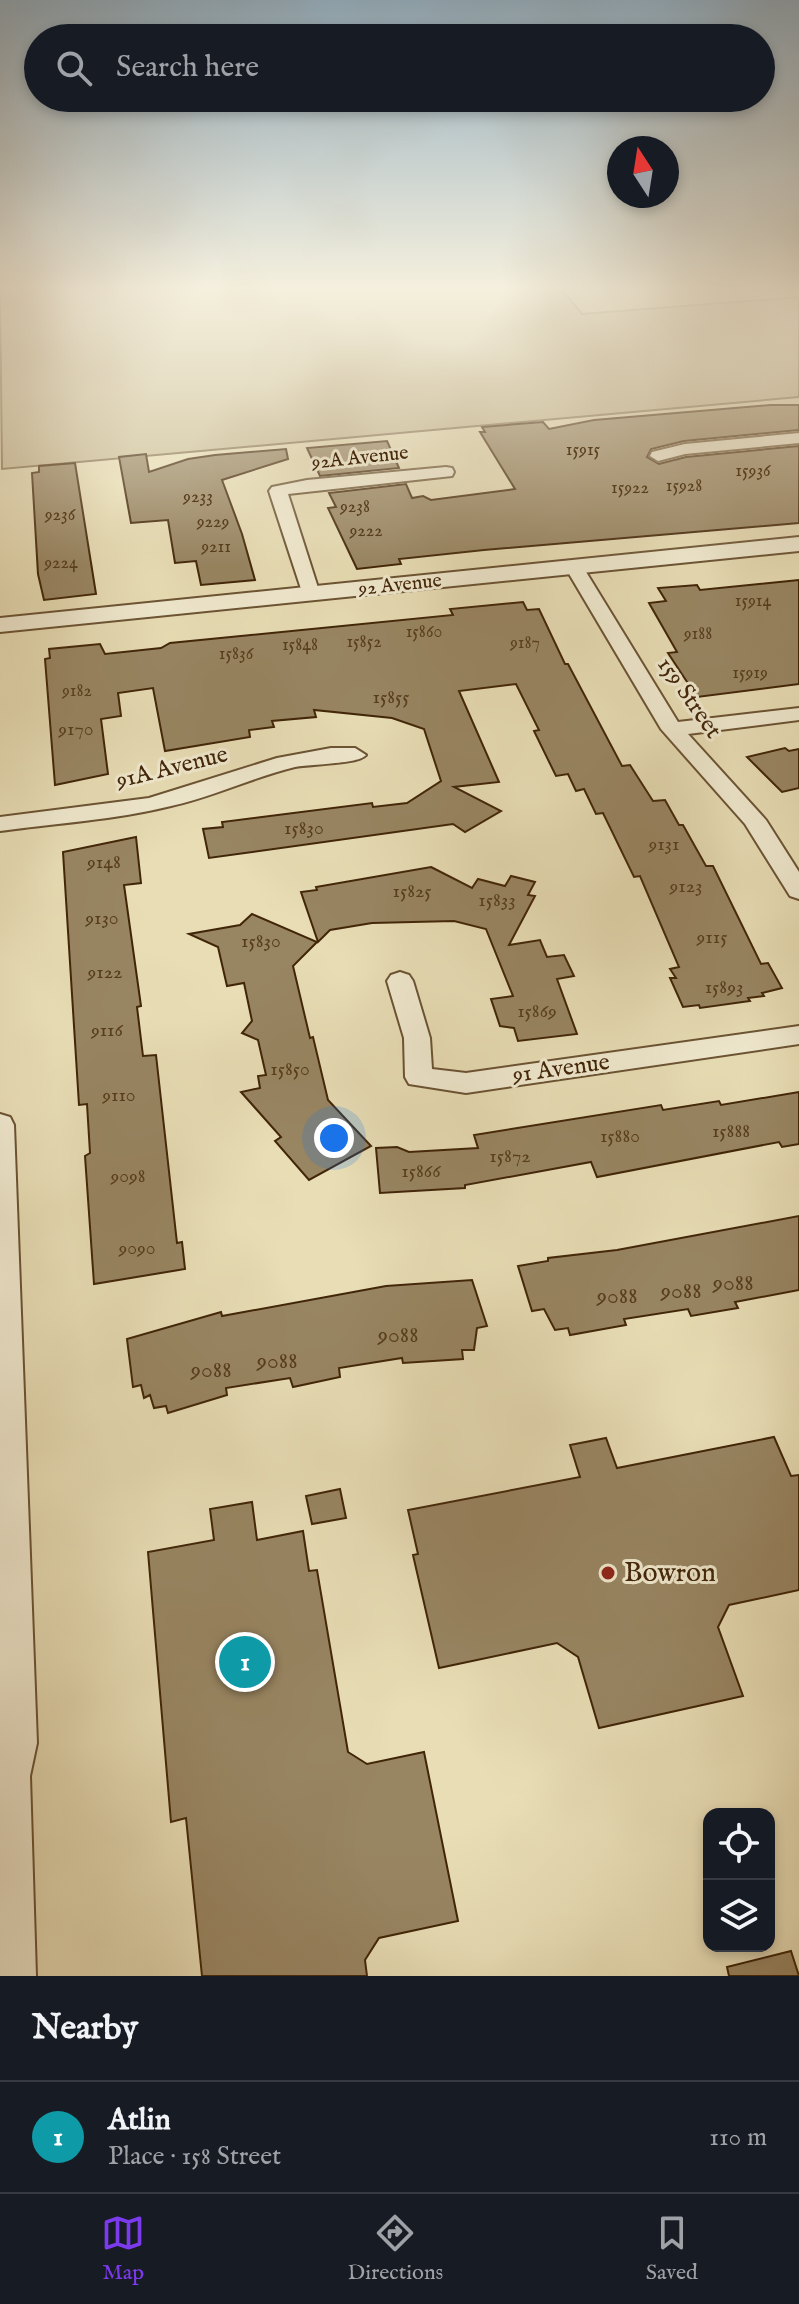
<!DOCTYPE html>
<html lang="en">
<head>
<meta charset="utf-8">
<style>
	body { margin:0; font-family:"IM FELL English",serif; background:#242831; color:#f1f3f6 }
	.controls { position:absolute; right:24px; bottom:24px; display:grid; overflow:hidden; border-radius:16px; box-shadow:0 4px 12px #0003 }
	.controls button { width:72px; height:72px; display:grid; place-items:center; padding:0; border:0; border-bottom:2px solid #363941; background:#171b24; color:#f1f3f6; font:40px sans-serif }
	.compass { position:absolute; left:607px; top:136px; width:72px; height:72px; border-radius:50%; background:#171b24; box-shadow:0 4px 12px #0003; rotate:348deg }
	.you { position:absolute; left:334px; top:1138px; width:28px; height:28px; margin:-20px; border:6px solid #fff; border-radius:50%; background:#1a73e8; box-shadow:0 0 0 12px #1a73e833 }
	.badge { display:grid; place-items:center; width:52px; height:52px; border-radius:50%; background:#7c3aed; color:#fff; font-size:26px; font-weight:700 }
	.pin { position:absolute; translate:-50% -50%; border:4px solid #fff; box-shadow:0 2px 8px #0006 }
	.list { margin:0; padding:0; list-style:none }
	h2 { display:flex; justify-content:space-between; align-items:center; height:104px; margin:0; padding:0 32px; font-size:34px }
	h2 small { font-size:26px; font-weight:400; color:#9ea1a6 }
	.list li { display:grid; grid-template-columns:52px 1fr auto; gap:24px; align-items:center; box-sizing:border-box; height:112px; padding:0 32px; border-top:2px solid #363941 }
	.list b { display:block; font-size:30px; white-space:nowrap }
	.list p { margin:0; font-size:26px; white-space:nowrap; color:#9ea1a6 }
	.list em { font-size:26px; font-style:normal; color:#9ea1a6 }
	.icon { flex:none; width:44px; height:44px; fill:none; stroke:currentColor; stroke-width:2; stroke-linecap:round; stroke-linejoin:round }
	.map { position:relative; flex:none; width:799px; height:1976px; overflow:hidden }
	.search { position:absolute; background:#171b24; box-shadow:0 4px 12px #0003; left:24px; right:24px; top:24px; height:88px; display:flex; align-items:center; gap:20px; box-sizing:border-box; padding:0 28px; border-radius:44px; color:#9ea1a6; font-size:30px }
	.sheet { height:216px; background:#171b24 }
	nav { display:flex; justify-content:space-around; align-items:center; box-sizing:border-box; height:112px; border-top:2px solid #363941; background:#171b24; font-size:22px; color:#9ea1a6 }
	nav a { display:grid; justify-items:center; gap:4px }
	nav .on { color:#7c3aed }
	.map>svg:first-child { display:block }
	.green { fill:#ccbe98; stroke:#867250; stroke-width:2 }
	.building { fill:#988562; stroke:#412508; stroke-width:2 }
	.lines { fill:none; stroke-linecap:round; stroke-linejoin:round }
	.minor-casing { stroke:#6b5333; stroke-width:4 }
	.tertiary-casing { stroke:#6b5333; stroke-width:4 }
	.minor { fill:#f0e9cf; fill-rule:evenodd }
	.tertiary { fill:#f0e9cf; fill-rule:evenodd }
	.poi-dot { fill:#8f2418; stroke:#f0e9cf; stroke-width:3 }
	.labels { text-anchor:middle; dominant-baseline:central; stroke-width:6; stroke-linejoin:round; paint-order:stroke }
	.far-number-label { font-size:18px; fill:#573d1e }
	.far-street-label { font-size:20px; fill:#412508; stroke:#f0e9cf }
	.number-label { font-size:20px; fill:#573d1e }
	.street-label { font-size:24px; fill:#412508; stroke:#f0e9cf }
	.near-number-label { font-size:24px; fill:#573d1e }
	.near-poi-label { font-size:28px; fill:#412508; stroke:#f0e9cf; text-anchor:start }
</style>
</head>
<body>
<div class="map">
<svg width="799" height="1976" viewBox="0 0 799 1976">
	<rect width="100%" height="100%" fill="#e8ddb5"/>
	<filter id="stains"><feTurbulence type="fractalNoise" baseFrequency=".0025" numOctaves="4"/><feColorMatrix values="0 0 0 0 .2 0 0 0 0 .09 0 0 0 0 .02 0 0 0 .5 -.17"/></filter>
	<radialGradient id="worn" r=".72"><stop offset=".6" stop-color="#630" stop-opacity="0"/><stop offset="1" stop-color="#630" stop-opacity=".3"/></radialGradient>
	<polygon class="green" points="560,288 582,314 799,297 799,397 2,469 0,289"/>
	<g class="building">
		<polygon points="770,405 799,405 799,430 684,441 651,449 647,457 659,464 686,457 799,446 799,523 484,550 399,559 401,564 357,569 328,508 336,507 329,493 406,484 412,498 423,496 431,500 515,489 480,432 485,432 482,427 543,422 549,429 594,420"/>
		<polygon points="387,441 399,468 320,476 307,448"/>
		<polygon points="286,449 288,459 222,480 242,534 255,580 201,585 196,561 175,563 168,520 131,523 119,457 146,454 149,472 188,459 215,455"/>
		<polygon points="75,463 96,594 44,600 38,574 32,473 39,472 39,466"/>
		<polygon points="799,580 799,684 697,697 668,653 677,652 649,603 666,601 658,588 697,585 700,590"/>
		<polygon points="523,602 527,610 539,609 565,664 568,664 622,766 630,765 653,801 665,800 679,825 683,825 706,866 713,866 761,964 768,963 782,988 762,993 764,996 748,998 750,1001 700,1008 699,1005 683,1007 670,978 676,978 670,969 679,967 640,876 634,877 603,813 596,814 584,789 576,791 568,774 556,776 534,731 539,730 516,684 459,691 499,782 454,787 501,811 465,832 453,824 209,858 203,829 223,827 222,822 372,803 373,807 407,803 441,781 424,729 392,718 314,710 316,717 272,721 274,727 249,730 250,737 165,751 153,688 118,693 121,716 101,719 108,774 55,785 45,659 50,658 49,649 100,644 105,654 161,648 170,643 453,615 450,609"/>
		<polygon points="785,748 789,751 799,749 799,788 782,792 747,757"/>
		<polygon points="136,837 141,883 124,885 141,1006 137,1007 143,1056 156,1055 177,1243 182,1242 185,1269 94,1284 85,1156 90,1153 87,1104 79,1105 63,852"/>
		<polygon points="431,867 472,888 478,879 505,886 511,876 535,882 528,895 535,896 509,945 540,940 547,957 564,955 574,976 557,979 577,1034 518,1041 514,1028 500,1026 491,999 513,996 486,929 454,921 372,923 330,930 318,942 301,892 317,890 316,887"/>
		<polygon points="252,914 317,942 293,966 310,1038 313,1037 328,1100 371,1146 309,1180 275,1141 281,1137 241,1092 260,1088 258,1076 266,1075 258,1040 242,1033 252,1021 244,983 227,986 218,947 189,934 240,925"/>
		<polygon points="799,1092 799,1144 782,1147 779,1142 597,1177 591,1162 465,1185 465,1188 380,1193 376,1148 397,1147 409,1152 478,1148 474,1135 661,1105 663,1110 719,1101 721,1105"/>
		<polygon points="799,1216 799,1290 735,1302 738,1308 691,1316 688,1309 624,1319 626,1325 570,1335 568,1328 555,1330 544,1309 532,1311 518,1266 548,1261 548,1258 617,1250"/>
		<polygon points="472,1280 487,1326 477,1328 474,1350 462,1350 463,1359 403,1363 402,1358 339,1368 340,1377 293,1387 290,1378 226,1388 227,1395 168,1413 166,1406 154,1408 150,1395 144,1398 141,1385 133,1387 127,1339 221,1312 222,1316 386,1286"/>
		<polygon points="774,1437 791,1476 799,1475 799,1590 729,1605 718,1627 743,1696 599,1728 578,1657 557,1643 439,1668 413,1555 418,1554 408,1510 580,1477 570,1445 606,1438 617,1468"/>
		<polygon points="340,1489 346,1518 312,1524 306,1496"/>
		<polygon points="252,1502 257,1540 303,1531 309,1571 317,1570 348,1752 367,1764 424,1752 458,1921 379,1938 365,1960 367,1976 202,1976 186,1818 171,1822 148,1552 214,1540 210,1509"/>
		<polygon points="791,1951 799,1976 729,1976 727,1967"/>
	</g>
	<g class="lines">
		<defs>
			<g id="minor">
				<polygon points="799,433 799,443 685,454 658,461 650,456 652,452 685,444"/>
				<polygon points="446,467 452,468 454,472 452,476 288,494 320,594 311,600 304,598 269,491 272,487 307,480"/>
				<polygon points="574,561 583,567 678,722 799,708 799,720 688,734 766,820 799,872 799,899 790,896 745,824 661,729 565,567"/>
				<path d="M331,748H355L366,755C359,764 311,764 295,767C253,777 213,797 171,806C115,820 57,823 0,831V817L149,798L277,758Z"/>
				<polygon points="400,972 409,975 413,981 430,1038 432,1069 466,1073 799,1026 799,1044 466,1093 409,1084 405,1077 404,1038 387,981 391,975"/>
				<polygon points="0,1114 10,1117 14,1125 37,1743 30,1776 36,1976 0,1976"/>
			</g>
			<polygon id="tertiary" points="799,537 799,551 0,632 0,618"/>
		</defs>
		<use href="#minor" class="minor-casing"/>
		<use href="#tertiary" class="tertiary-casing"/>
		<use href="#minor" class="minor"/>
		<use href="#tertiary" class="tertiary"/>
	</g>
	<linearGradient id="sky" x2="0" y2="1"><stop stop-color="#91abbc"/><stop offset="0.51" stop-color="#f5f0de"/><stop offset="1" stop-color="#f5f0de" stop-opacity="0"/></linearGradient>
	<rect width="799" height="565" fill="url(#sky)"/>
	<circle class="poi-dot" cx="608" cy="1573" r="8"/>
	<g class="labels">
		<g class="far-number-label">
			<text x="583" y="450">15915</text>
			<text x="753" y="471">15936</text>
			<text x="684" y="486">15928</text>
			<text x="630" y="488">15922</text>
			<text x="198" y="497">9233</text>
			<text x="355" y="507">9238</text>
			<text x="60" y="515">9236</text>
			<text x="213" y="522">9229</text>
			<text x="366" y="531">9222</text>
			<text x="216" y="547">9211</text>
			<text x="61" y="563">9224</text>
			<text x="753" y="601">15914</text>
			<text x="424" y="632">15860</text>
			<text x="698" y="634">9188</text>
			<text x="364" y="642">15852</text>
			<text x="525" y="643">9187</text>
			<text x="300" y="645">15848</text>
			<text x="236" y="654">15836</text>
			<text x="750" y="673">15919</text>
			<text x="77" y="691">9182</text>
		</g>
		<g class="far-street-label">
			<text transform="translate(360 458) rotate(-6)">92A Avenue</text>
			<text transform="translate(400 585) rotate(-6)">92 Avenue</text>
		</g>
		<g class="number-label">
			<text x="391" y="697">15855</text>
			<text x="76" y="729">9170</text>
			<text x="304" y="828">15830</text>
			<text x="664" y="844">9131</text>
			<text x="104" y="862">9148</text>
			<text x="686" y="886">9123</text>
			<text x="412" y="891">15825</text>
			<text x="497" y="900">15833</text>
			<text x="102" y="918">9130</text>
			<text x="712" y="937">9115</text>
			<text x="261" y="941">15830</text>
			<text x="105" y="972">9122</text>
			<text x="724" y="987">15893</text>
			<text x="537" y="1011">15869</text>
			<text x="107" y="1030">9116</text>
			<text x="290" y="1069">15850</text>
			<text x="119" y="1095">9110</text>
			<text x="731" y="1131">15888</text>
			<text x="620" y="1136">15880</text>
			<text x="510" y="1156">15872</text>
			<text x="421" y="1171">15866</text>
			<text x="128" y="1176">9098</text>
			<text x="137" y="1248">9090</text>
		</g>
		<g class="street-label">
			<text transform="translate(689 698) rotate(55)">159 Street</text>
			<text transform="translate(172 768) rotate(-14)">91A Avenue</text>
			<text transform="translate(561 1069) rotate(-8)">91 Avenue</text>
		</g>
		<g class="near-number-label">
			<text x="733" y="1283">9088</text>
			<text x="681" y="1291">9088</text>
			<text x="617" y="1296">9088</text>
			<text x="398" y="1335">9088</text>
			<text x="277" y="1361">9088</text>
			<text x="211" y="1370">9088</text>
		</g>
		<g class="near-poi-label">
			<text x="624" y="1573">Bowron</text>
		</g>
	</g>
	<rect width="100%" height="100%" filter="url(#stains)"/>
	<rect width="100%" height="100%" fill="url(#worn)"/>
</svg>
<div class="controls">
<button><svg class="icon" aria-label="locate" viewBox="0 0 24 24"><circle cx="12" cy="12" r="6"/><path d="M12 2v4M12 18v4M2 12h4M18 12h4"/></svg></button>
<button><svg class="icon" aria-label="layers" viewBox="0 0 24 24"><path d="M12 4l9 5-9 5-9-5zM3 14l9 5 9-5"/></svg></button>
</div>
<svg class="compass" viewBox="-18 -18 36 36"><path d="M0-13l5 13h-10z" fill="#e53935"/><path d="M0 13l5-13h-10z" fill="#9ea1a6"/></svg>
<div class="you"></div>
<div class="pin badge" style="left:245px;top:1662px;background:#0f9aa8">1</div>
<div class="search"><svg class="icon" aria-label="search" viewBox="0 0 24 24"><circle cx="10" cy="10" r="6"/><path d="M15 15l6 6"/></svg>Search here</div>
</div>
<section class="sheet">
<h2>Nearby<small></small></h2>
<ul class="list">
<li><span class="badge" style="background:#0f9aa8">1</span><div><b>Atlin</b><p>Place · 158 Street</p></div><em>110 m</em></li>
</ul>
</section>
<nav>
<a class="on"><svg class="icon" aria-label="map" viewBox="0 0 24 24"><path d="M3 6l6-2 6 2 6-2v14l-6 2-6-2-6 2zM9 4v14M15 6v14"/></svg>Map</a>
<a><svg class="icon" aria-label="directions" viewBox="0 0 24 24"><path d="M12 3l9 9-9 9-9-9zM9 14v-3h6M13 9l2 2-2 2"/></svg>Directions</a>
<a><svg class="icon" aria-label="saved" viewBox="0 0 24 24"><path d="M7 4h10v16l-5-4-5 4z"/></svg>Saved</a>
</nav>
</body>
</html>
